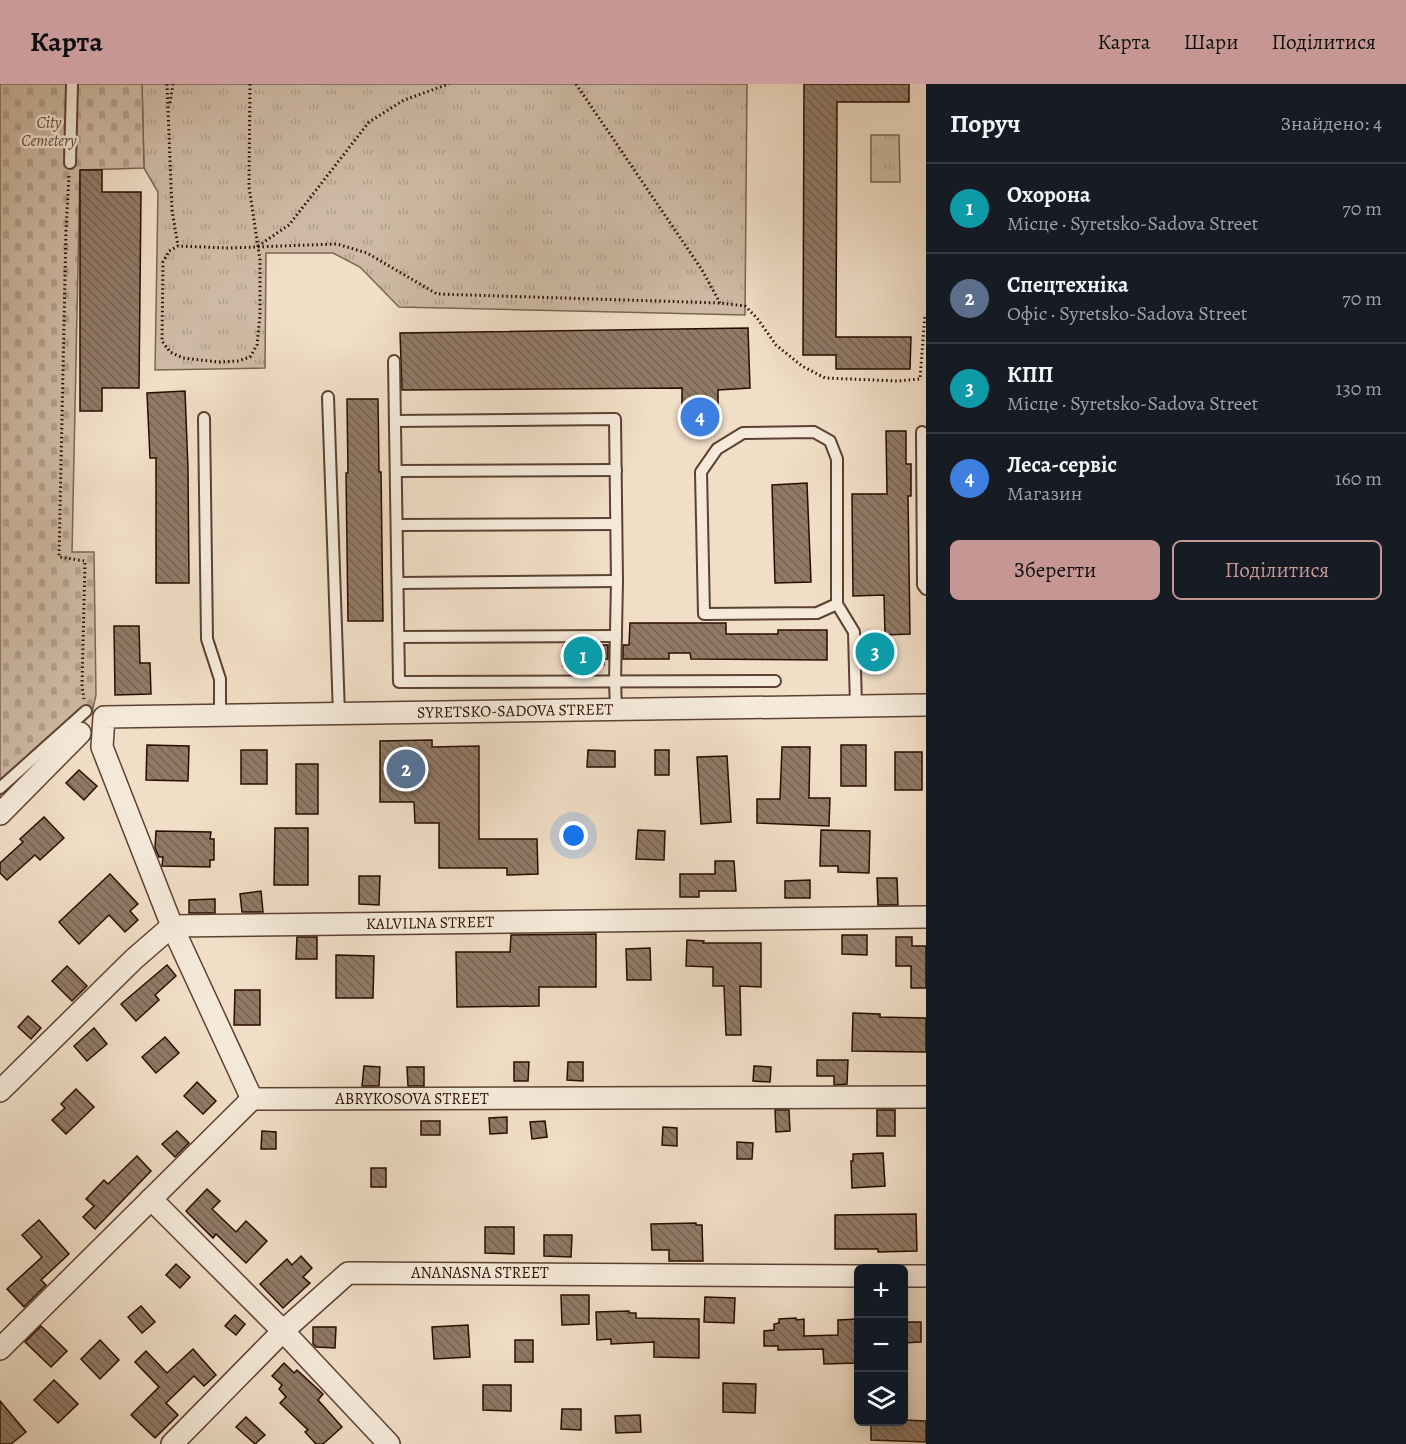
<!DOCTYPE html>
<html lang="uk">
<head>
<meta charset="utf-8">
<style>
	body { margin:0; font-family:Alegreya,serif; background:#242831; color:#f1f3f6 }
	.controls { position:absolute; right:18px; bottom:18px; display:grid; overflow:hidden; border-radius:9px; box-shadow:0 3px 15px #0003 }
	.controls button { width:54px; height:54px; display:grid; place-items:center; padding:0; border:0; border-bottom:2px solid #363941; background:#171b24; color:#f1f3f6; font:30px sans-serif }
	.you { position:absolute; left:574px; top:752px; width:21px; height:21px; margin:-15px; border:4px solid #fff; border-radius:50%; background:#1a73e8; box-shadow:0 0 0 9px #1a73e833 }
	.badge { display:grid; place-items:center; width:39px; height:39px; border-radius:50%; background:#c59692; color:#fff; font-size:20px; font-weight:700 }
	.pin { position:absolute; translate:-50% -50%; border:3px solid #fff; box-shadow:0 2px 6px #0006 }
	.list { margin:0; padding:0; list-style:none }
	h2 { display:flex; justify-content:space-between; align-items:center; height:78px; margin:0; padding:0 24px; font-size:26px }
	h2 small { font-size:20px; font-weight:400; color:#9ea1a6 }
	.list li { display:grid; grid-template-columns:39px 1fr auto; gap:18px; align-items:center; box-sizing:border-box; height:90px; padding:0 24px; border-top:2px solid #363941 }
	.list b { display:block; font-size:22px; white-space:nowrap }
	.list p { margin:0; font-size:20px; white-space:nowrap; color:#9ea1a6 }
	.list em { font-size:20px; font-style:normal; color:#9ea1a6 }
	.actions { display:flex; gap:12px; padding:18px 24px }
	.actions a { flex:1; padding:14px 0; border:2px solid #c59692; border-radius:9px; text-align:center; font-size:21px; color:#c59692 }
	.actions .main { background:#c59692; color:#111 }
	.icon { flex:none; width:33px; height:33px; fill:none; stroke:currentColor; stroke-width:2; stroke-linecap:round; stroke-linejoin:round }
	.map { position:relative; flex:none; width:926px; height:1360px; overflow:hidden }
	header { display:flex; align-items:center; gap:36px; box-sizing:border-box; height:84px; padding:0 30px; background:#c59692; color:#111 }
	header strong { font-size:28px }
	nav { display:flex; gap:33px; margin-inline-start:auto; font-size:21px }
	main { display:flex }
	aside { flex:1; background:#171b24 }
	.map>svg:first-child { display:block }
	.grass { fill:url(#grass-tufts); stroke:#7c6452; stroke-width:1.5 }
	.cemetery { fill:url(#cemetery-stones); stroke:#7c6452; stroke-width:1.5 }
	.building { fill:url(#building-back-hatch); stroke:#2a0d00; stroke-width:1.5 }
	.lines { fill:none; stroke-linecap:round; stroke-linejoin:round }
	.lane-casing { stroke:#5c4132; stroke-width:14 }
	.street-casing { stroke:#5c4132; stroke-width:24 }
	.path { stroke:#2a0d00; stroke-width:3; stroke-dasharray:1.5 3; stroke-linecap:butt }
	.lane { stroke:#f5eada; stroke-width:10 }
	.street { stroke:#f5eada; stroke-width:21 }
	.labels { text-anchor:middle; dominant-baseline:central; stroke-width:5; stroke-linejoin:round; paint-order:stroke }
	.park-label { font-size:16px; font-style:italic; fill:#634a39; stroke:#f5eada }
	.street-label { font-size:16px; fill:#2a0d00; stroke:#f5eada }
</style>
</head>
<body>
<header>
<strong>Карта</strong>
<nav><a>Карта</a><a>Шари</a><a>Поділитися</a></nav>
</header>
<main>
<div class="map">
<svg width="926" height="1360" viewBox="0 0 926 1360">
	<defs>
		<pattern id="grass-tufts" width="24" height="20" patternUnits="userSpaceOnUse" patternTransform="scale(1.5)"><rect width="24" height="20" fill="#cebaa4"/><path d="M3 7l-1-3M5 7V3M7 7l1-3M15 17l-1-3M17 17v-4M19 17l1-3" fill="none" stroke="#b19f8b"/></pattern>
		<pattern id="cemetery-stones" width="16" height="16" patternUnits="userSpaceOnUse" patternTransform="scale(1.5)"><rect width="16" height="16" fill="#cebaa4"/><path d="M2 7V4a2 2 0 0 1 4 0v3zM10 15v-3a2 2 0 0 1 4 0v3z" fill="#b19f8b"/></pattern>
		<pattern id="building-back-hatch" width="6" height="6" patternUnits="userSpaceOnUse" patternTransform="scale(1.5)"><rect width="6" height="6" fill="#917a67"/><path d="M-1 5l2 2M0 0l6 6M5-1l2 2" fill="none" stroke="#776252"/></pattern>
	</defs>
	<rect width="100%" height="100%" fill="#f0dec6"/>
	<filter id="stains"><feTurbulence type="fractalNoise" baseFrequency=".00333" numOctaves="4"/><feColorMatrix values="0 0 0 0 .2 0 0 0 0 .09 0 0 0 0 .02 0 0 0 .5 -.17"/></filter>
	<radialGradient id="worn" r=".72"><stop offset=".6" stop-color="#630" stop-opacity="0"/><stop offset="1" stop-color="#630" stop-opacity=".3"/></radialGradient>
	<g class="grass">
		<polygon points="142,0 747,0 745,231 399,223 360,183 333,169 266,169 265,284 155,286 158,108 144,84"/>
		<polygon points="871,51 899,51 900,98 871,98"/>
	</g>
	<polygon class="cemetery" points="0,0 142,0 144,84 80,86 72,468 94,468 96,611 92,629 0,719"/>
	<g class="building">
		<polygon points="804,0 909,0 909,18 837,18 836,253 911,253 910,285 836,285 836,271 803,271"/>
		<polygon points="80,86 102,86 102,108 141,108 139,304 102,304 102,327 80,327"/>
		<polygon points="748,244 750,304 718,306 718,341 682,341 682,304 402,306 400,249"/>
		<polygon points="185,307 188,385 189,499 156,499 156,374 150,374 147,309"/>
		<polygon points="347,315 378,315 379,388 381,388 383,537 348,537 346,389 348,389"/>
		<polygon points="886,347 906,347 906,380 911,380 911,412 908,412 910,550 885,551 884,511 853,512 852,410 887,410"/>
		<polygon points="807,399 811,498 775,499 772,401"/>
		<polygon points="630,539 726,539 726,550 778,550 778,546 827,546 827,576 691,575 690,569 669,569 669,575 623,575 623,561 629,561"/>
		<polygon points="114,542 139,542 140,579 150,579 151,610 115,611"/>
		<polygon points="884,558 884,577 867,577 867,559"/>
		<polygon points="604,561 608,561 608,575 604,575 604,581 563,582 563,562"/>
		<polygon points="432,656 432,663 479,662 479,755 537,755 538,790 507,791 507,784 439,784 439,739 415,739 414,718 380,718 380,657"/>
		<polygon points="147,661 189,662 188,697 146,696"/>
		<rect x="841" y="661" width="25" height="41"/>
		<polygon points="782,663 810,663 809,714 830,714 829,742 757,739 757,715 780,715"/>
		<rect x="241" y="666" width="26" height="34"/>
		<polygon points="588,666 615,667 615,683 587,683"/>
		<rect x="655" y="666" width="14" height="25"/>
		<rect x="895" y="668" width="27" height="38"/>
		<polygon points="727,672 731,738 701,740 697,673"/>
		<rect x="296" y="680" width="22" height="50"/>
		<polygon points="79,686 97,702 84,716 66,699"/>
		<polygon points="44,733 64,754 40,776 35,771 7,796 0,789 0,779 23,758 20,755"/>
		<polygon points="275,744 308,744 308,801 274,801"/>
		<polygon points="638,746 665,747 664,776 636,775"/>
		<polygon points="821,746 870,747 869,789 838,788 838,782 820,782"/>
		<polygon points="156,747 211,748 210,755 214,755 214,776 210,776 210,783 162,782 163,773 159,773 155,764"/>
		<polygon points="715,777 734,777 736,807 699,807 699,813 680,813 680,790 715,790"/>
		<polygon points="110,790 138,820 130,827 138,836 125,848 109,831 79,860 59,838"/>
		<polygon points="359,792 380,792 379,821 359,820"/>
		<polygon points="877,794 897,794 898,821 878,821"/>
		<polygon points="810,796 810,814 785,814 785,797"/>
		<polygon points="261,807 263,828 242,828 240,810"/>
		<polygon points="215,815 215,829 189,829 189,816"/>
		<polygon points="596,850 596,903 539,903 539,922 457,923 456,868 510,868 511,851"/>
		<polygon points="842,851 867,851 867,871 842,870"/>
		<polygon points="297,853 317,853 317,875 296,875"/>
		<polygon points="896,853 912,853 912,862 926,862 926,904 911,904 911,882 896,882"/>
		<polygon points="687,856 704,857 703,859 761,859 761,903 740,902 741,951 726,951 724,902 713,902 713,883 686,882"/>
		<polygon points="650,864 651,896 627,896 626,865"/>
		<polygon points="336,871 374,872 373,914 336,914"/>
		<polygon points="167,881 176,892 155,911 159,916 136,937 121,920"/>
		<polygon points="67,882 87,902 72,917 52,897"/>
		<polygon points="235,906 260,906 260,941 234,941"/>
		<polygon points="853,929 880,930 880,933 926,934 926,968 852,967"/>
		<polygon points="28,932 41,944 31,955 18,943"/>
		<polygon points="94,944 107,960 87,977 74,962"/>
		<polygon points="165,953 179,969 156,989 142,973"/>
		<polygon points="817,976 848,976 847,1000 834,1001 834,992 817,992"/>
		<polygon points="514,978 529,978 528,997 514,997"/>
		<polygon points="568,978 583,978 583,997 567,996"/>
		<polygon points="364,982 380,983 379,1002 362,1002"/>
		<polygon points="754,982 771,983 770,998 753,997"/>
		<polygon points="407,983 424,983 424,1002 408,1002"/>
		<polygon points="197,998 216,1017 203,1030 184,1012"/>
		<polygon points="76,1005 94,1023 66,1050 52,1036 65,1024 61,1020"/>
		<polygon points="775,1026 789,1026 790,1047 776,1048"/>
		<rect x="877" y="1026" width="18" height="26"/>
		<polygon points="507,1033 507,1049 490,1050 489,1034"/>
		<rect x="421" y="1037" width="19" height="14"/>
		<polygon points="545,1037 547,1053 532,1055 530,1038"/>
		<polygon points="663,1043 677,1044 677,1062 662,1061"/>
		<polygon points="177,1047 189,1059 175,1073 162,1060"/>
		<polygon points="262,1047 276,1048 276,1065 261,1065"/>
		<polygon points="737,1058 753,1059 752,1075 737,1075"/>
		<polygon points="883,1069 885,1102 852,1104 851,1077 853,1077 853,1070"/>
		<polygon points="137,1072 151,1087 95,1145 83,1133 94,1122 86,1115 104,1096 108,1100"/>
		<rect x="371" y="1084" width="15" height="19"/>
		<polygon points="207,1105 220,1117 212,1125 236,1148 246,1137 267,1157 246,1179 216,1150 213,1154 186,1127"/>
		<polygon points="916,1130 917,1167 878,1168 878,1165 835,1165 835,1131"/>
		<polygon points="39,1136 69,1170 41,1196 46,1201 24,1223 7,1205 42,1173 22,1151"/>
		<polygon points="696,1139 696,1141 702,1141 703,1177 669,1177 669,1166 652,1166 651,1140"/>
		<polygon points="485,1143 514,1143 514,1170 485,1169"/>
		<polygon points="544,1151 572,1151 571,1173 544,1172"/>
		<polygon points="301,1172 312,1184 303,1193 310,1199 283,1224 260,1200 287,1175 292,1181"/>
		<polygon points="176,1180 190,1193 180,1204 166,1191"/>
		<polygon points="561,1211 589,1211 589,1240 562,1241"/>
		<polygon points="705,1213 735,1214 734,1239 704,1238"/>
		<polygon points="141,1222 155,1238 142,1249 128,1233"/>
		<polygon points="629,1227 629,1229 636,1229 636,1234 699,1235 699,1274 654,1273 654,1258 611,1260 611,1255 597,1256 596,1228"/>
		<polygon points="235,1231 245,1240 236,1251 225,1242"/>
		<polygon points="796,1234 797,1236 804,1235 804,1252 838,1251 838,1236 858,1235 858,1279 824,1280 823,1265 778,1266 778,1262 764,1262 764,1247 774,1246 774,1240 779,1239 779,1235"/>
		<polygon points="903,1238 921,1238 921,1258 903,1259"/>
		<polygon points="468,1241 470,1273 434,1275 432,1243"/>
		<polygon points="41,1242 67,1267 51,1283 25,1258"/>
		<polygon points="313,1243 336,1243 335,1264 316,1263 313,1260"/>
		<polygon points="100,1256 119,1276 100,1295 81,1275"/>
		<rect x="515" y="1256" width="18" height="22"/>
		<polygon points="193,1265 216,1291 204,1302 194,1292 166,1319 178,1331 155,1354 131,1331 159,1303 135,1278 146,1267 167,1289"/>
		<polygon points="284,1279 294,1289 297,1286 323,1310 318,1316 342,1343 323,1360 316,1360 305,1348 308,1346 280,1319 286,1313 279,1305 282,1301 272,1292"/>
		<polygon points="54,1296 78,1320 58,1339 34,1316"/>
		<polygon points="723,1299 756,1300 755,1329 723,1328"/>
		<polygon points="483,1301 511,1301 511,1327 483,1326"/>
		<polygon points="0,1317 26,1348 11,1360 0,1360"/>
		<polygon points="562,1325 581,1325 581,1346 561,1345"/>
		<polygon points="640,1331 641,1348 616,1349 615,1332"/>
		<polygon points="246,1333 265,1351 255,1360 236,1343"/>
		<polygon points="903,1336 926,1337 926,1358 871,1356 871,1338"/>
	</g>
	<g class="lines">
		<defs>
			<g id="lane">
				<polyline points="70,79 72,0"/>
				<polyline points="394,277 399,598 775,597"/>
				<polyline points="328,313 339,630"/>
				<polyline points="204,334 207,555 220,595 220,632"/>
				<polyline points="395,337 615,335 617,497 615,597 616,626"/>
				<polyline points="922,348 923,501 926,505"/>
				<polyline points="396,387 616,386"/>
				<polyline points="397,441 616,440"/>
				<polyline points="398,499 617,497"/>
				<polyline points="837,520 817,529 704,530 701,388 717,365 743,349 814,348 830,357 837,375 837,520 854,548 856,622"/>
				<polyline points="399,553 616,552"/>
				<polyline points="0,704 86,627"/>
			</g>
			<g id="street">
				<polyline points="0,730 80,649"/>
				<polyline points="0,1007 134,875 172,842 926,833"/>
				<polyline points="252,1015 172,842 102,663 104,633 926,621"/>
				<polyline points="151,1115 283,1247 389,1360"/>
				<polyline points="904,1192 926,1192"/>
				<polyline points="0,1265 252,1015 926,1013"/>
				<polyline points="172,1360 283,1247 348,1189 858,1192"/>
			</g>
		</defs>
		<use href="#lane" class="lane-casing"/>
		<use href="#street" class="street-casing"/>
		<g class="path">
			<polyline points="167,0 172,126 178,162"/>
			<polyline points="250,0 249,103 260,176 260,231 257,261 250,273 238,277 219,278 183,274 170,268 162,257 163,178 169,167 178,162 228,164 337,160 367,169 437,210 720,219 745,222 757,234 776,261 802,282 825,294 897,297 920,295 925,230"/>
			<polyline points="576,0 702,186 720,219"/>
			<polyline points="170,19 173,0"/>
			<polyline points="69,92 66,146 59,473 85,477 82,602 84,615"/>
			<polyline points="258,162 289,141 369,38 404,16 449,0"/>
		</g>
		<use href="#lane" class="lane"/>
		<use href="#street" class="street"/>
	</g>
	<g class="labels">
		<g class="park-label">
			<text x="49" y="39">City<tspan x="49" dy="18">Cemetery</tspan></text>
		</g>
		<g class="street-label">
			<text transform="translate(515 627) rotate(-1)">SYRETSKO-SADOVA STREET</text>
			<text transform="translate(430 839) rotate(-1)">KALVILNA STREET</text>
			<text x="412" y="1015">ABRYKOSOVA STREET</text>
			<text x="480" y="1189">ANANASNA STREET</text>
		</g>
	</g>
	<rect width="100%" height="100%" filter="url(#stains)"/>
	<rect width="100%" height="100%" fill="url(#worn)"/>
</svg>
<div class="controls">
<button>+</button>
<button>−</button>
<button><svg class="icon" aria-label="layers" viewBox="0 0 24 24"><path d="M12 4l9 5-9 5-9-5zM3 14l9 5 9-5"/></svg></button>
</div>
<div class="you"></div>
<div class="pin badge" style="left:583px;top:572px;background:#0f9aa8">1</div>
<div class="pin badge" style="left:406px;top:685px;background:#5c6f8a">2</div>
<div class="pin badge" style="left:875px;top:568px;background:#0f9aa8">3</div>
<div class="pin badge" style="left:700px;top:333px;background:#3f7fe0">4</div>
</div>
<aside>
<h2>Поруч<small>Знайдено: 4</small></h2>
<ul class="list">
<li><span class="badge" style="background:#0f9aa8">1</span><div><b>Охорона</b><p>Місце · Syretsko-Sadova Street</p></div><em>70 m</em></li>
<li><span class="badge" style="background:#5c6f8a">2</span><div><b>Спецтехніка</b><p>Офіс · Syretsko-Sadova Street</p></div><em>70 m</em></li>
<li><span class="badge" style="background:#0f9aa8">3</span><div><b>КПП</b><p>Місце · Syretsko-Sadova Street</p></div><em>130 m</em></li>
<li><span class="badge" style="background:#3f7fe0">4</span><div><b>Леса-сервіс</b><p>Магазин</p></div><em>160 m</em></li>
</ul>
<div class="actions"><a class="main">Зберегти</a><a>Поділитися</a></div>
</aside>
</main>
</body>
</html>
